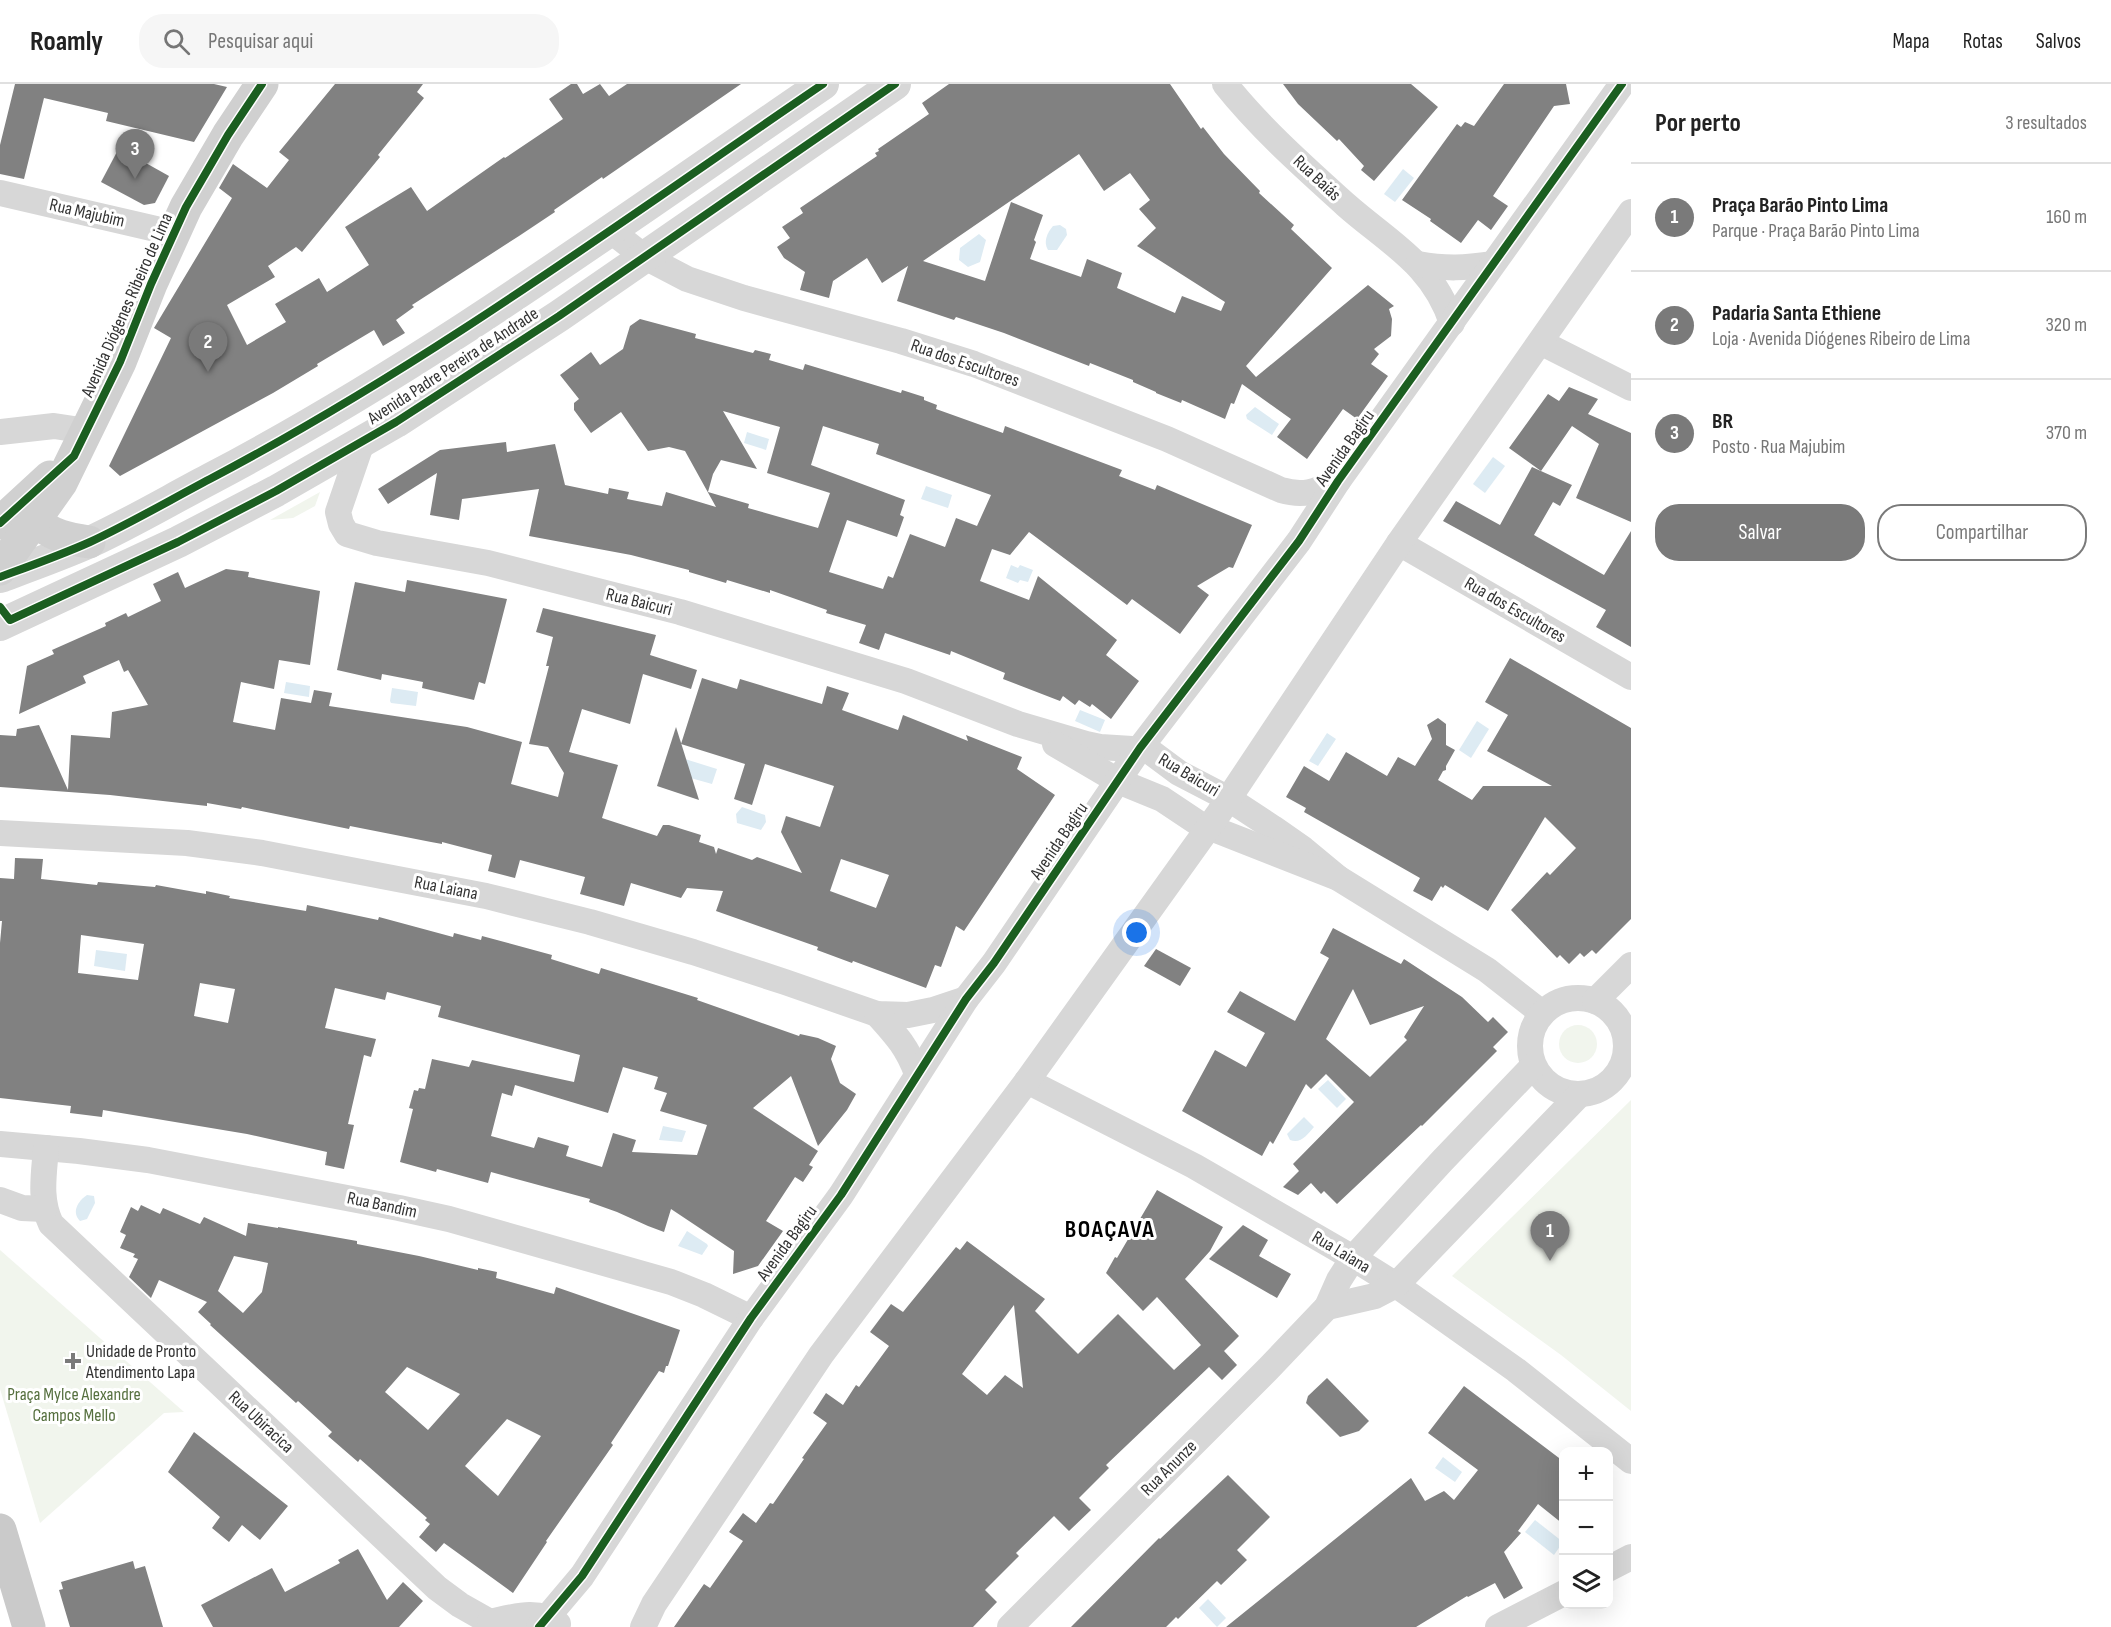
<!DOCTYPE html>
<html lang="pt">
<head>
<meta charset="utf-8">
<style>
	body { margin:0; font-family:"Sofia Sans Condensed",sans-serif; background:#f6f6f6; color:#222 }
	.controls { position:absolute; right:18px; bottom:18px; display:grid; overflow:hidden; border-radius:12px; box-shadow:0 6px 24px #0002 }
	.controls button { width:54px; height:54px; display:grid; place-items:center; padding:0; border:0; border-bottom:2px solid #e0e0e0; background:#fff; color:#222; font:30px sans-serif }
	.you { position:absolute; left:1137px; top:849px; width:21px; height:21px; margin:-15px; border:4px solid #fff; border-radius:50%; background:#1a73e8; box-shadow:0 0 0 9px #1a73e833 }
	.badge { display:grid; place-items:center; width:39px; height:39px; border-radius:50%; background:#7a7a7a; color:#fff; font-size:20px; font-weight:700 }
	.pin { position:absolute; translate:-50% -50px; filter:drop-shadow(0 2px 3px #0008) }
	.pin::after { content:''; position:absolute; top:32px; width:21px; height:18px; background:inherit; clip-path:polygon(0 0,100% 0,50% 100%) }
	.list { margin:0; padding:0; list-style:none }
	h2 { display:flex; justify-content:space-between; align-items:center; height:78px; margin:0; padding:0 24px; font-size:26px }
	h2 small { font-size:20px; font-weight:400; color:#767676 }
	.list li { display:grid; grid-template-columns:39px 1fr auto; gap:18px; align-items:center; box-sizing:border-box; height:108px; padding:0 24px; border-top:2px solid #e0e0e0 }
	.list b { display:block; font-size:22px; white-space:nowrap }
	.list p { margin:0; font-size:20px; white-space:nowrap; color:#767676 }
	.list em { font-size:20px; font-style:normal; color:#767676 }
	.actions { display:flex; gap:12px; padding:18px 24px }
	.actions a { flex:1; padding:14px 0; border:2px solid #7a7a7a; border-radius:24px; text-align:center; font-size:21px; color:#7a7a7a }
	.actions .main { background:#7a7a7a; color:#fff }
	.icon { flex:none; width:33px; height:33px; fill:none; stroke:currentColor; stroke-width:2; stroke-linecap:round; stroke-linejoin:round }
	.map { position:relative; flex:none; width:1631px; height:1543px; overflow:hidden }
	header { display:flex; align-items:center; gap:36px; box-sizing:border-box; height:84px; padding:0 30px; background:#fff; border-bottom:2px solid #e0e0e0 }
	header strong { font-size:28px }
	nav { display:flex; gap:33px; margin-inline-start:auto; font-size:21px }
	.search { width:420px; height:54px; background:#f6f6f6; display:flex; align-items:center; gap:15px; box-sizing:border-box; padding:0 21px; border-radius:24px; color:#767676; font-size:22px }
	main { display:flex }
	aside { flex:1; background:#fff }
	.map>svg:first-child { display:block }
	.green { fill:#f1f5ed }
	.water { fill:#ddebf3 }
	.building { fill:#818181; fill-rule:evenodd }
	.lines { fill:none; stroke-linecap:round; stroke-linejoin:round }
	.minor { stroke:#d7d7d7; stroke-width:26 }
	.tertiary { stroke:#d7d7d7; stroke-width:32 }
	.secondary { stroke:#d0d0d0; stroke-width:33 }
	.primary { stroke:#cacaca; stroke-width:33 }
	.cycleway-casing { stroke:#fff; stroke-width:11 }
	.cycleway { stroke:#1b5e20; stroke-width:8 }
	.poi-dot { fill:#7a7a7a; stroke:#fff; stroke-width:2 }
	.labels { text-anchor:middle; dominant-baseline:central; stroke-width:6; stroke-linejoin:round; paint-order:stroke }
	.street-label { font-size:18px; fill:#333; stroke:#fff }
	.poi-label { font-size:18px; fill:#333; stroke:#fff; text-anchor:start }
	.park-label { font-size:18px; fill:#56703f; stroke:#fff }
	.district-label { font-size:24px; font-weight:bold; letter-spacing:1.5px; fill:#000; stroke:#fff }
</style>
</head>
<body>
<header>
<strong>Roamly</strong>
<div class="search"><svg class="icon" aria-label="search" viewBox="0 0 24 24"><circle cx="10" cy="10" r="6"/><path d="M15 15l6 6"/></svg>Pesquisar aqui</div>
<nav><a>Mapa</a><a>Rotas</a><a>Salvos</a></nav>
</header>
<main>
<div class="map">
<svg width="1631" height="1543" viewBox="0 0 1631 1543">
	<rect width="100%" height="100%" fill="#fff"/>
	<g class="green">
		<polygon points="320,408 315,422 293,434 270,436"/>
		<circle cx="1578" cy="960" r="19"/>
		<polygon points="1631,1016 1631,1327 1561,1271 1452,1192"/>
		<polygon points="0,1166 184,1328 164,1329 40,1439 0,1305"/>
	</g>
	<g class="water">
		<polygon points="1403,85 1414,94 1395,118 1384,110"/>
		<path d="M1060,141L1066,145L1067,151L1057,166H1048C1043,158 1047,149 1053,142Z"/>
		<polygon points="979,150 986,156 980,178 968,183 959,176 960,164"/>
		<polygon points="1255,323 1279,340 1272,351 1247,335 1246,331"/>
		<polygon points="747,348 769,355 766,366 744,359"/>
		<polygon points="1493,373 1505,382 1485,409 1473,400"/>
		<polygon points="926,402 952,411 948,424 921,415"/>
		<polygon points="1011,481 1018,484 1020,481 1033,486 1028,498 1020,496 1018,499 1006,494"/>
		<polygon points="286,598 310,602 309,613 284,609"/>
		<polygon points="392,604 418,608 416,622 391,619 390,617"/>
		<polygon points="1080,626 1105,636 1100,648 1075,637"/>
		<polygon points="1477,637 1489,645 1471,674 1459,666"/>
		<polygon points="1327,649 1336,655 1318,682 1309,677"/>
		<polygon points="685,675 717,685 712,700 680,691"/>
		<polygon points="742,723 765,731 766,738 761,746 737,739 736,730"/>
		<polygon points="96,866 127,870 125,887 94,882"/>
		<polygon points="1328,996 1346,1015 1337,1024 1318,1005"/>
		<path d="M1304,1033L1314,1043C1307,1051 1301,1060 1290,1056L1287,1050Z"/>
		<polygon points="663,1042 686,1047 682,1058 659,1056"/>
		<path d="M87,1111L94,1112L95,1119L87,1135L80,1137C71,1128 78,1117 87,1111Z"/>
		<polygon points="687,1147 707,1160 708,1162 702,1171 678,1162"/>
		<polygon points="1443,1373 1462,1388 1455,1398 1435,1384"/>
		<polygon points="1535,1436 1563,1458 1554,1471 1525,1448"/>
		<polygon points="1208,1515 1226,1534 1217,1543 1199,1524"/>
	</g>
	<g class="building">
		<polygon points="15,0 214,0 227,3 194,58 106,37 108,29 44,14 24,95 0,90 0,61"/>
		<polygon points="335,0 423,0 417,8 424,14 378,71 380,73 302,168 296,163 268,182 275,193 227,221 247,261 286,238 275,220 319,194 327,208 369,181 345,143 411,103 427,127 504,73 505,74 563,35 549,15 571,0 577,0 583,10 600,0 609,12 627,0 741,0 603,95 602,93 554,126 555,128 519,152 412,221 414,223 396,236 405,249 383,262 374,246 317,280 318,282 273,309 120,392 109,382 171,254 154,244 232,114 219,104 233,80 267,104 289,76 279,68"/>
		<path d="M949,0H1170L1201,45L1203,43L1224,70L1260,107L1259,109L1294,141L1291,145L1332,184L1246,282L1256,293L1368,201L1394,222L1389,225L1392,235L1391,252L1374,265L1379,270L1371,280L1388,292L1357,335L1343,325L1307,375L1277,353L1291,335L1242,300L1234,320L1231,319L1225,335L1182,316L1181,319L1156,309V308L1133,298V296L1090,279L1089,282L1004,249L956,233L954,236L897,217L908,182L882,199L867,174L833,197L829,214L800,206L805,188L784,174L777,163L790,154L782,143L803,129L800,124L877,72L875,69L879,67L878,65L929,30L922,19ZM1079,70L1104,107L1130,89L1150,116L1139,125L1156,144L1137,162L1225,218L1221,227L1182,212L1175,229L1117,204L1122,189L1087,175L1081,193L1030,175L1036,158L1034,156L1043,131L1011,118L985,197L923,177Z"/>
		<polygon points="1283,0 1411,0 1438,23 1374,97 1361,86 1364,82 1339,55 1337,57 1298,20"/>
		<polygon points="1504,0 1566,0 1570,20 1554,22 1493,112 1508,122 1491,146 1478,136 1461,159 1430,137 1431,135 1402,116 1457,40 1461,43 1465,38 1474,42"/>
		<polygon points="119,64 169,92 155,119 144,121 101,98"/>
		<path d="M640,235L696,250L695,254L753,269L755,266L771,270L769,276L803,286L805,280L901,309L902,306L924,313V316L937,321L936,325L1003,349L1005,342L1122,386L1119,392L1155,406L1157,401L1252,441L1233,484L1229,483L1197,502L1209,511L1180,550L1132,515L1127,521L1029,448L1010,471L992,465L980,497L1029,516L1038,492L1117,556L1106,571L1139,597L1111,635L1092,620L1090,623L1079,616L1075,621L1063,612L1060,617L1003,595L1005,589L951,567L950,571L885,549L879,566L859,559L866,541L826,529L827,526L770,506V509L727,496L726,499L689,488V486L631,471L529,452L539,405L462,415L459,436L430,431L437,389L388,420L378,405L440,366L506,358L507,368L555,360L565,401L608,410L609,404L629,408L627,415L662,422L666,408L716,423L685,367L669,363L648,367L621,328L591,349L574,326V319L579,315L560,291L591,268L600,281L623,265L630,242ZM723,327L780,343L767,389L830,409L818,444L748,424L749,420L708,408L713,390L721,376L757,385ZM823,342L879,360L876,370L991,411L977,442L956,434L945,463L910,450L893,494L888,492L883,505L829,488L847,436L897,453L904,433L900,431L905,416L811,381Z"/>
		<polygon points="1569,303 1598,315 1588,330 1631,349 1631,438 1576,414 1599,360 1572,342 1541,387 1509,364 1548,310 1559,317"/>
		<polygon points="1532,383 1572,401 1560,422 1553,418 1534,451 1604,491 1631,447 1631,563 1596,543 1606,526 1443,437 1456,417 1500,441"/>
		<path d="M226,485L249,488L248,493L320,507L310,581L279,576L274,605L241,598L233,638L275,646L281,614L311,619L314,606L332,609L329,622L467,643L522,658L511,700L558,713L564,689L548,663L529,660L549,582H546L553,553L536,548L543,524L656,551L650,571L697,586L691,605L643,590L630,640L582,625L569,668L618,681L602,734L657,752L663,741H669L701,751L699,758L714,763L716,770L718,764L752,776L757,773L802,789L781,748L786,732L820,743L834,702L765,680L752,721L734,715L745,680L681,660L702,594L737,605L740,595L822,620L827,602L849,609L842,626L898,646L903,631L968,657L966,651L1022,673L1017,685L1055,711L964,847L956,842L941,883L935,881L926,904L853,877L852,879L817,866L818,863L716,827L723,807L687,804L681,814L631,799L624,822L580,810L585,793L520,776L515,794L488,787L492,771L442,758V760L431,758L350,742L349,745L242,723L241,725L207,719V722L110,711L0,703V651L16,652L17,645L39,641L68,706L71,651L110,654L112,628L148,621L128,586L124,588L119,576L83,592L86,599L19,630L27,582L54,570L52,566L106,542L105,539L126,529L128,533L161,517L153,500L178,488L185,504ZM841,775L889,791L876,824L830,807Z"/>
		<polygon points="407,496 507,515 485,600 479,598 474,616 422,604 423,598 382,590 381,596 337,586 355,498 405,508"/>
		<polygon points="1510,574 1631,644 1631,835 1596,870 1592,866 1584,873 1580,869 1569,880 1560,871 1557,874 1511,826 1547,788 1550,791 1576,764 1545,733 1488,827 1445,801 1443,804 1441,802 1432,817 1413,807 1420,794 1304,728 1306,724 1286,713 1304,682 1329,697 1346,668 1387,692 1398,673 1415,682 1432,655 1427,641 1438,634 1446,640 1446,661 1455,666 1446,682 1446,686 1443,687 1438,696 1472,716 1483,702 1552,702 1487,667 1508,631 1485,618"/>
		<polygon points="676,643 699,716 657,702"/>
		<path d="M15,774L43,775L41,795L97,801L98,798L155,803L156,801L206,810V807L230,812L229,814L306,827L307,821L378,836L379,833L453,853L454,849L481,856L482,852L552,871L551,875L599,890L601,884L698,914L697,916L799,952L800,950L818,954L836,962L831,975L840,999L856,1010L847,1026L818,1062L791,992L753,1024L818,1067L809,1081L813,1083L803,1098L795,1093L766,1137L783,1147L758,1182L733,1190L734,1167L671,1125L664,1148L648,1142L617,1128L589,1118L590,1115L491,1088L488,1099L437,1085L436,1088L400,1078L413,1025L409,1024L414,1006L418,1007L419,1004L425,1005L432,975L469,983L472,976L574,998L580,971L438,933L441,922L387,908L385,916L335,904L325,944L376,955L371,973L364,971L348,1040L354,1041L344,1085L325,1081L327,1068L247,1050L103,1026L102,1033L70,1029L71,1022L0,1014V859L2,837H0V794L14,795ZM81,851L144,860L138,896L78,889ZM200,899L235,905L228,939L194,932ZM623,983L658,993L654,1005L667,1009L660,1027L707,1041L697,1071L632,1068L636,1056L613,1049L602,1083L566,1072L569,1062L538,1053L534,1064L491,1052L502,1009L512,1012L515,1001L608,1029Z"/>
		<path d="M1333,844L1401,880L1404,875L1462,913L1488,938L1493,933L1508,948L1493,963L1497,967L1422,1042L1421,1041L1337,1120L1324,1107L1321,1110L1311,1099L1298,1111L1283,1103L1299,1087L1293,1080L1354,1018L1326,990L1311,1005L1306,1000L1273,1060L1270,1057L1262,1072L1182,1027L1215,966L1246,983L1265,949L1227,928L1240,907L1295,937L1329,874L1320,869ZM1353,905L1370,941L1424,922L1404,953L1407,956L1370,993L1326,955Z"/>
		<polygon points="1156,865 1191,884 1180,902 1144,882"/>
		<path d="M1157,1106L1223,1143L1210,1167L1185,1195L1239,1252L1224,1267L1237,1281L1222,1296L1209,1283L1106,1381L1109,1384L1079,1414L1091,1426L1069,1447L1054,1432L1016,1469L1019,1472L985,1506L997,1518L973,1543H674L704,1500L710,1504L743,1457L729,1448L743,1429L756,1439L770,1419L773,1420L804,1375L802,1374L827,1339L813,1329L826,1309L843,1321L856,1301L859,1303L889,1262L870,1248L891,1220L903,1228L956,1163L960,1166L967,1157L1045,1215L1035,1227L1078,1270L1118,1230L1174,1286L1201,1261L1157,1213L1143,1227L1106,1189L1115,1173L1117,1174ZM1014,1221L1023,1304L1005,1291L987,1311L962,1290Z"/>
		<path d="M141,1121L160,1130L163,1124L200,1140L204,1133L246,1152L248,1139L278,1144V1143L357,1157V1160L419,1172L478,1186V1184L497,1188L496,1194L554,1210L556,1203L680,1246L668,1282H666L664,1289L659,1287L611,1359L613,1361L546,1457L547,1458L513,1509L444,1459L436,1468L419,1453L430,1440L425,1436L427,1434L360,1375L358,1378L328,1352L332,1348L298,1317L296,1319L210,1241L211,1240L198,1228L207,1218L159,1196L151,1214L129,1193L138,1175L133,1173L135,1170L120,1164L126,1151L120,1148L131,1123L138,1127ZM234,1172L268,1179L262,1208L243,1229L218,1207ZM407,1283L460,1310L428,1346L385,1308ZM507,1335L541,1352L498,1412L465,1382Z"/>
		<polygon points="1243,1141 1268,1156 1259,1172 1291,1190 1277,1214 1209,1175"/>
		<polygon points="1327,1294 1369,1337 1359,1347 1340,1353 1306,1319 1308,1312"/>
		<polygon points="1464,1302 1563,1377 1563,1440 1538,1420 1518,1447 1521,1449 1504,1468 1523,1504 1504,1515 1495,1499 1468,1513 1467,1512 1416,1543 1226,1543 1411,1394 1425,1417 1444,1407 1454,1416 1478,1386 1428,1349"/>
		<polygon points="194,1348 288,1422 260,1456 242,1441 229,1458 212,1444 220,1433 168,1388"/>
		<polygon points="1228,1391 1270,1433 1237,1466 1247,1476 1221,1501 1217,1497 1178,1535 1176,1533 1166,1543 1071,1543 1159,1454 1160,1455"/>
		<polygon points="358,1465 387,1516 403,1498 423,1517 399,1543 213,1543 201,1521 272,1484 285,1508 340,1479 338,1476"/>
		<polygon points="133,1477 135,1485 145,1482 163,1543 70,1543 59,1506 63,1505 61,1498"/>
	</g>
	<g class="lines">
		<g class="minor">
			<path d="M1225,0C1260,44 1304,83 1346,121C1389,159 1433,180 1452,239"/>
			<polyline points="0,109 173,149"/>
			<path d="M610,146L643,172L687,195L744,214L901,257L974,280L1167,355L1281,406C1305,413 1316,407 1338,397"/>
			<path d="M1418,180C1446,185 1465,184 1492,180"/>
			<polyline points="1542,259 1631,304"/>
			<polyline points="0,348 54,342 87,347"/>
			<polyline points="362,358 338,428 341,440 347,450 377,459 488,479 680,528 906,597 1018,640 1086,660 1100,663 1148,666 1179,689 1229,715 1273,744 1303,765 1338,794"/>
			<polyline points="1399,459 1631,593"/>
			<polyline points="1055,660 1118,697 1162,715 1198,739 1338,794 1487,886 1542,929"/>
			<polyline points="0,749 187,759 262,769 486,812 590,838 693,868 785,898 877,930 908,931 933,926 966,915"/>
			<circle cx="1578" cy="962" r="48"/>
			<polyline points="1595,917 1631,881"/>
			<path d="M877,930C896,951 908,964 917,990"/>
			<polyline points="1027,997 1194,1082 1353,1174 1396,1201 1516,1286 1631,1377"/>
			<polyline points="0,1060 79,1067 148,1076 399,1124 449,1135 671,1198 704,1211 751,1234"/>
			<path d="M46,1064C44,1091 39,1115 51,1140L437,1504L460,1521L499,1543"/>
			<polyline points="0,1116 22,1124 44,1125"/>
			<polyline points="1327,1223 1375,1212 1396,1201 1579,1011"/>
			<polyline points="1608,1485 1631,1473"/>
			<path d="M490,1538C513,1533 538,1524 558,1540"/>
			<polyline points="539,1543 582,1492 751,1234 841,1111 966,915 994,879 1140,664 1299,457 1338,397 1622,0"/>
			<polyline points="643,1543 654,1520 821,1271 1027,997 1219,729 1399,459 1631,128"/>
			<polyline points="1010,1543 1268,1285 1327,1223 1339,1196 1353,1174 1442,1077 1533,982"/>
			<polyline points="1498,1543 1564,1509"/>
		</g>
		<g class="tertiary">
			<path d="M0,493C30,482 61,471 90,458C131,439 170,416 210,395C425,282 622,137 823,0"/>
			<polyline points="0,541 178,458 276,407 396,338 559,232 895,0"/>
		</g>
		<g class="secondary">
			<path d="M36,436C50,452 69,455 89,458"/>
			<polyline points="0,439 50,393"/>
			<polyline points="0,485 61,399 120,278 151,200 186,123 228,51 262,0"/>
		</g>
		<polyline class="primary" points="0,1446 29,1543"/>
		<defs>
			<g id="cycleway">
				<polyline points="0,439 74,372 120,278 151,200 186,123 228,51 262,0"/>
				<path d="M0,493C30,482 61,471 90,458C131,439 170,416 210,395C425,282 622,137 823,0"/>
				<polyline points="0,523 10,536 178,458 276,407 396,338 559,232 895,0"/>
				<polyline points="539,1543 582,1492 751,1234 841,1111 966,915 994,879 1140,664 1299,457 1338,397 1622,0"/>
			</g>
		</defs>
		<use href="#cycleway" class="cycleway-casing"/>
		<use href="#cycleway" class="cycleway"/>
	</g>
	<path class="poi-dot" d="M70 1268h6v6h6v6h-6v6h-6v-6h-6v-6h6z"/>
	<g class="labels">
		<g class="street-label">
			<text transform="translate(1317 94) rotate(43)">Rua Baiás</text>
			<text transform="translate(87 129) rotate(13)">Rua Majubim</text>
			<text transform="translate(127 221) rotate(-66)">Avenida Diógenes Ribeiro de Lima</text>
			<text transform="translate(965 279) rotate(19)">Rua dos Escultores</text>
			<text transform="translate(453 282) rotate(-33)">Avenida Padre Pereira de Andrade</text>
			<text transform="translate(1345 364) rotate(-55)">Avenida Bagiru</text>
			<text transform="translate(639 518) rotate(14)">Rua Baicuri</text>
			<text transform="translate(1515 526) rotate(30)">Rua dos Escultores</text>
			<text transform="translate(1189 691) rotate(31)">Rua Baicuri</text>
			<text transform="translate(1059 757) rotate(-56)">Avenida Bagiru</text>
			<text transform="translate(446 804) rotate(11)">Rua Laiana</text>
			<text transform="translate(382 1121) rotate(12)">Rua Bandim</text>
			<text transform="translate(787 1159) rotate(-54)">Avenida Bagiru</text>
			<text transform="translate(1341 1168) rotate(31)">Rua Laiana</text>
			<text transform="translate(261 1338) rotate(43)">Rua Ubiracica</text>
			<text transform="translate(1169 1384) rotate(-45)">Rua Anunze</text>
		</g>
		<g class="poi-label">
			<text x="86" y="1267">Unidade de Pronto<tspan x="86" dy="21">Atendimento Lapa</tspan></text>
		</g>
		<g class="park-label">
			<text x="74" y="1310">Praça Mylce Alexandre<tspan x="74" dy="21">Campos Mello</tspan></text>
		</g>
		<g class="district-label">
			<text x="1110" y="1145">BOAÇAVA</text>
		</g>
	</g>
</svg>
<div class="controls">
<button>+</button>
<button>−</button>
<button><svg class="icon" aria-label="layers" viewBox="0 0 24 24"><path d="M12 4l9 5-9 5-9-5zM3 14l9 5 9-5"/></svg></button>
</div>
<div class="you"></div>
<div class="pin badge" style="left:1550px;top:1177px">1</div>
<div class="pin badge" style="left:208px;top:288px">2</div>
<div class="pin badge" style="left:135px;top:95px">3</div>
</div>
<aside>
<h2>Por perto<small>3 resultados</small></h2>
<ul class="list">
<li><span class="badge">1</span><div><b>Praça Barão Pinto Lima</b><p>Parque · Praça Barão Pinto Lima</p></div><em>160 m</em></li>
<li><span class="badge">2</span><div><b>Padaria Santa Ethiene</b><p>Loja · Avenida Diógenes Ribeiro de Lima</p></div><em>320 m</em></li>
<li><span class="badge">3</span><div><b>BR</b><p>Posto · Rua Majubim</p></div><em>370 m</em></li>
</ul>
<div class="actions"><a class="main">Salvar</a><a>Compartilhar</a></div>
</aside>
</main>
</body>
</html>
